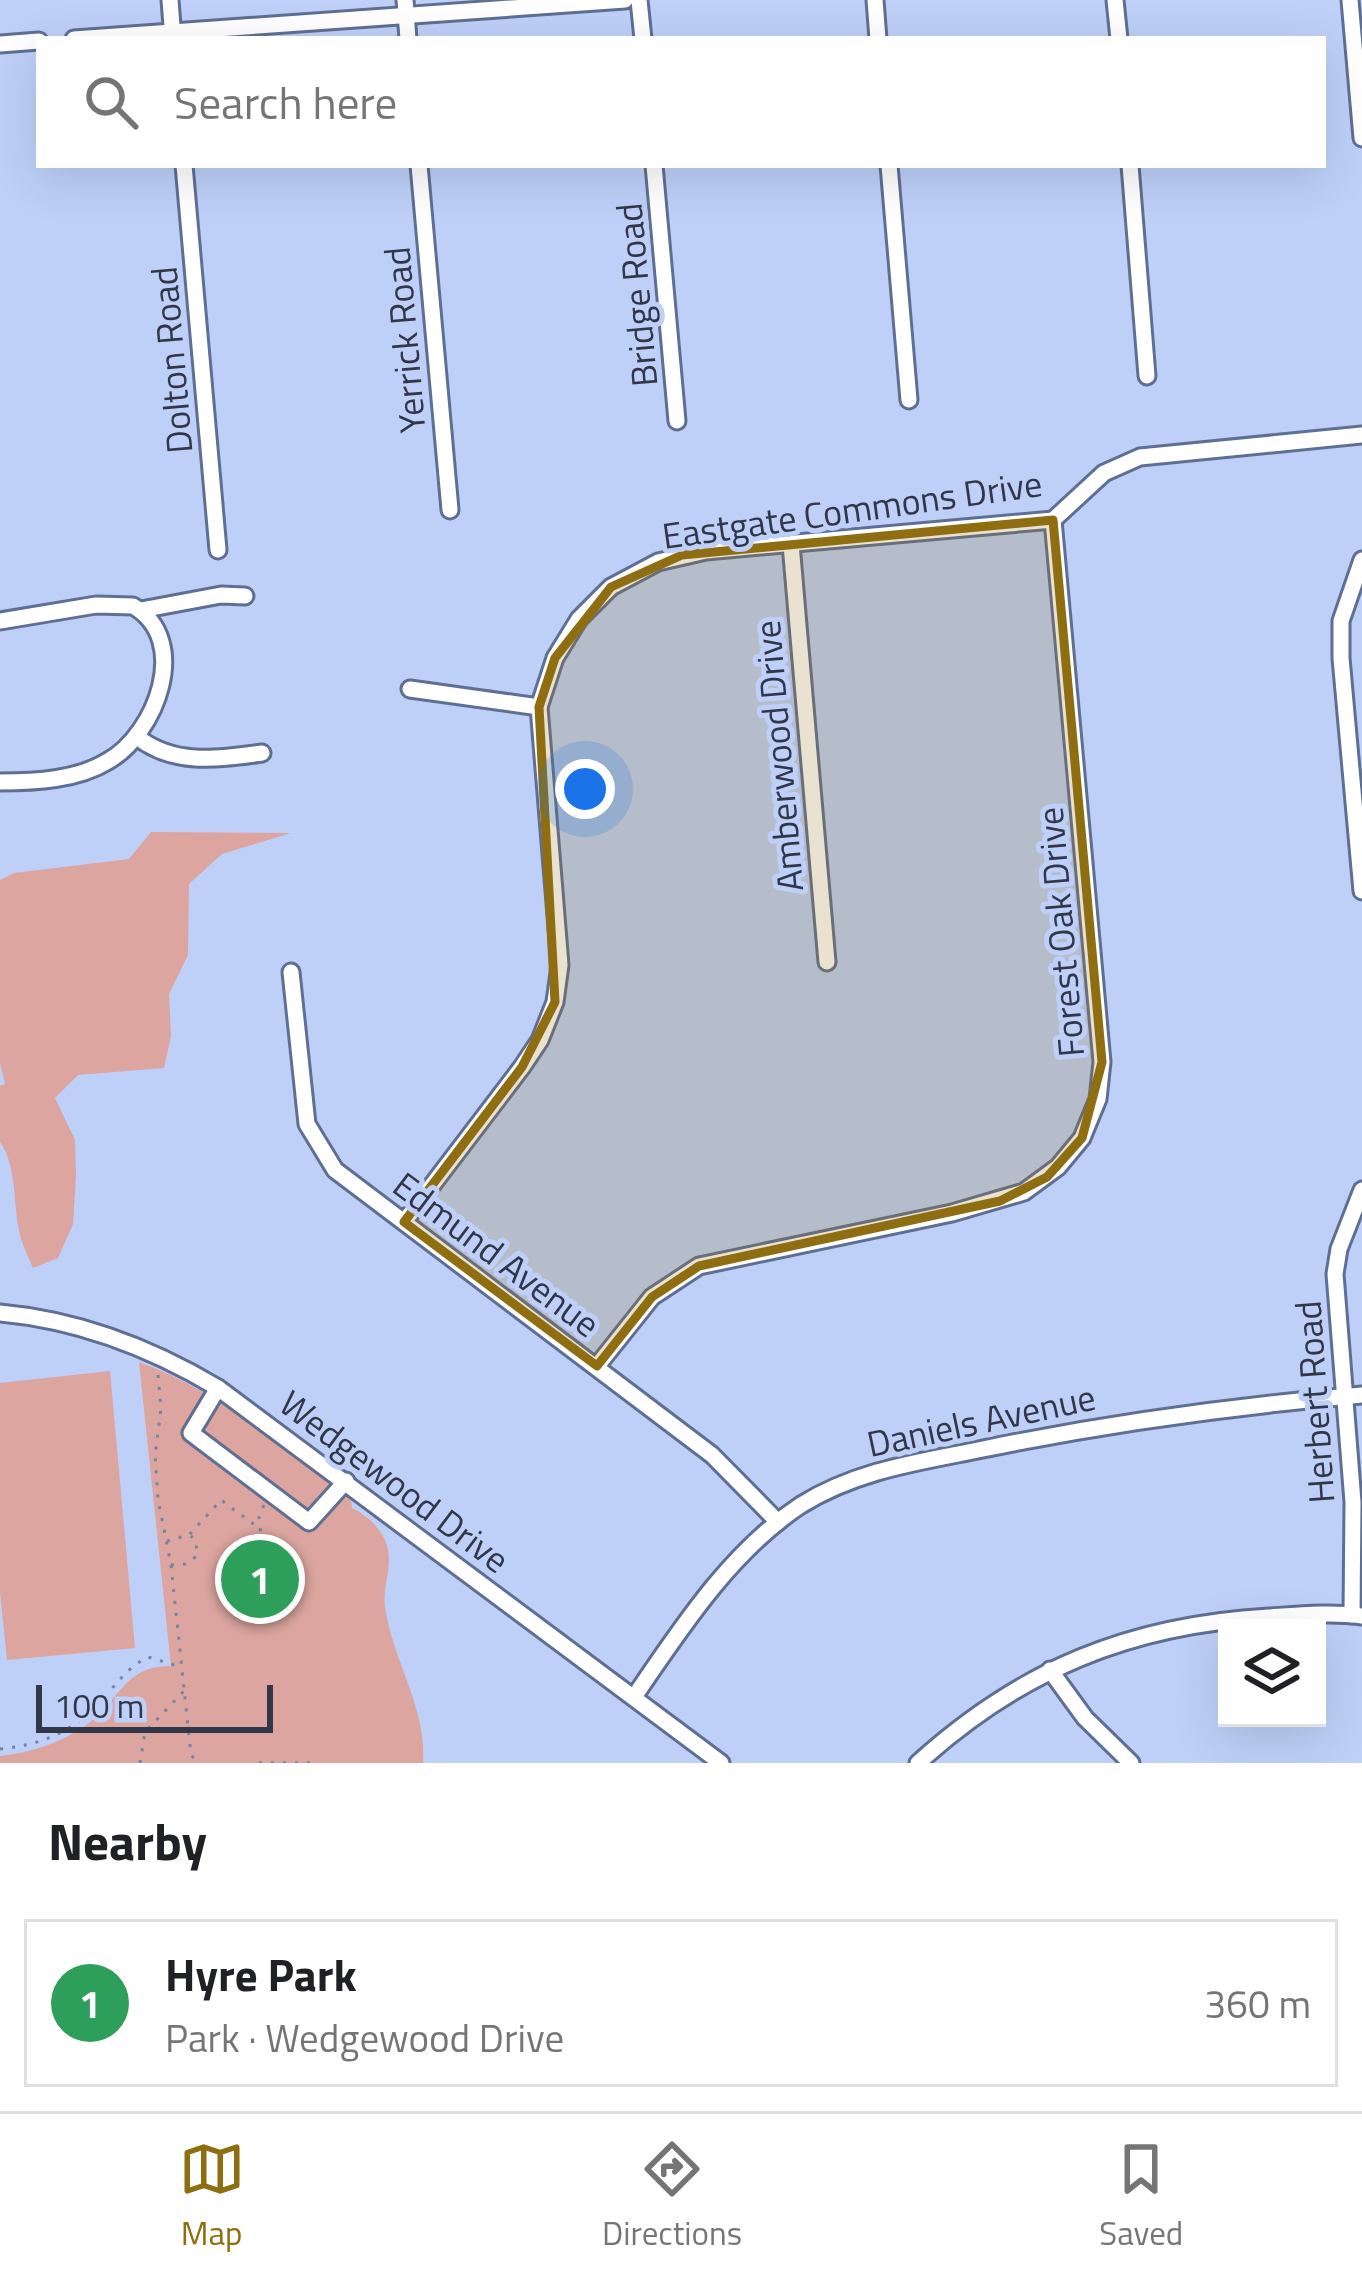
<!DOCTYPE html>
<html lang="en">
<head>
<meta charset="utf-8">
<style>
	body { margin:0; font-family:"Titillium Web",sans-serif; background:#f6f6f6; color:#202124 }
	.controls { position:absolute; right:36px; bottom:36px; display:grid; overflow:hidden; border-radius:0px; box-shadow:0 12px 48px #0002 }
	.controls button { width:108px; height:108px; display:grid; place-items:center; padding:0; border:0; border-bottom:3px solid #e0e0e0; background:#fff; color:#202124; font:60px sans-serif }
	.scale { position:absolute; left:36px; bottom:30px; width:237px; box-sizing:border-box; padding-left:12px; border:6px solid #313748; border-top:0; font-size:33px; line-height:42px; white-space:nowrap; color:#313748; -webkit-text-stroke:9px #bed0f8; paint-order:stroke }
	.you { position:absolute; left:585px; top:789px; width:42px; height:42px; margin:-30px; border:9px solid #fff; border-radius:50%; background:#1a73e8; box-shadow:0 0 0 18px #1a73e833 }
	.badge { display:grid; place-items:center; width:78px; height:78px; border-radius:50%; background:#8f6e12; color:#fff; font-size:39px; font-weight:700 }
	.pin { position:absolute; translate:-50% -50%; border:6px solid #fff; box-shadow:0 3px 12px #0006 }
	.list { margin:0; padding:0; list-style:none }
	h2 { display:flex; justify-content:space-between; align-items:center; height:156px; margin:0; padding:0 48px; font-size:51px }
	h2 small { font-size:39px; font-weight:400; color:#757577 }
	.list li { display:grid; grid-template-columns:78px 1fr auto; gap:36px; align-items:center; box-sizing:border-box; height:168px; margin:0 24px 24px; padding:0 24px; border:3px solid #e0e0e0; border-radius:0px }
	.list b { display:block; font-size:45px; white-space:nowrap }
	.list p { margin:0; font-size:39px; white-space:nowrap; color:#757577 }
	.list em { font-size:39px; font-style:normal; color:#757577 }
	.icon { flex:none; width:66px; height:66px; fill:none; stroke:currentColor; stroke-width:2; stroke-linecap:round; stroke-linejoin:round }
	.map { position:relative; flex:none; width:1362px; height:1763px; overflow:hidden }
	.search { position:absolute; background:#fff; box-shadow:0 12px 48px #0002; left:36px; right:36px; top:36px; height:132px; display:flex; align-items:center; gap:30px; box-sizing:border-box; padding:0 42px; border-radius:0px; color:#757577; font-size:45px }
	.sheet { height:348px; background:#fff }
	nav { display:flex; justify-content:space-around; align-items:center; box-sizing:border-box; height:168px; border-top:3px solid #e0e0e0; background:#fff; font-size:33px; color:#757577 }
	nav a { display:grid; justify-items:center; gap:6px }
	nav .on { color:#8f6e12 }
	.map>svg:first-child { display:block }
	.green { fill:#dca59f }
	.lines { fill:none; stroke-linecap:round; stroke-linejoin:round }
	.minor-casing { stroke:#5f6f93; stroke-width:21 }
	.path { stroke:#77839f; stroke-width:3; stroke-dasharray:3 9; stroke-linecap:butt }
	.minor { stroke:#fff; stroke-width:15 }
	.marked { fill:#8f6e12; fill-opacity:0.2; stroke:#8f6e12; stroke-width:9; stroke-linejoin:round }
	.labels { text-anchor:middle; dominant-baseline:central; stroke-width:10; stroke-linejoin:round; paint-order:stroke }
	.street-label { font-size:36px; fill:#313748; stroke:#bed0f8 }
</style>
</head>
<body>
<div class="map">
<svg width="1362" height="1763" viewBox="0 0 1362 1763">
	<rect width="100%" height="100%" fill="#bed0f8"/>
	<g class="green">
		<path d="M151,832L291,833L222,854L189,884L188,955L169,994L171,1036L164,1068L78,1075L55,1098L75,1140L76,1176L73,1224L58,1258L33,1268C28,1256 21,1243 19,1230C13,1202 17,1166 0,1142V1086L5,1084L0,1063V880L14,873L129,859Z"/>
		<path d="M139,1362C219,1391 284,1448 351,1499L352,1508C367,1516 377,1524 385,1540C395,1563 382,1584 385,1606C392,1660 427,1707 423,1763H0V1756C31,1753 64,1742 89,1723C120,1699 126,1665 171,1666Z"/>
		<polygon points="110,1371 135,1648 7,1660 0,1592 0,1383"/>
	</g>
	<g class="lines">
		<defs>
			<g id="minor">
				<polyline points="170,0 173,39"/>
				<polyline points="405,0 408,39"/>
				<polyline points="639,0 643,39"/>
				<polyline points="875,0 878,39"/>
				<polyline points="1115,0 1119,39"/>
				<polyline points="1350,0 1362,138"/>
				<polyline points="74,39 625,0"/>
				<polyline points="0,44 39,41"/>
				<polyline points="184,165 218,550"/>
				<polyline points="419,165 450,510"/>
				<polyline points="654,165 677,421"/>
				<polyline points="889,165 909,400"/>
				<polyline points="1130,165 1147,376"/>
				<polyline points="791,544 827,962"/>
				<polyline points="1362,560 1341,621 1341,658 1362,891"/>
				<polyline points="141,610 221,595 245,596"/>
				<path d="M0,621L96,605L133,606C192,640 156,734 108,761C77,780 35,782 0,782"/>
				<polyline points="410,689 539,707"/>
				<path d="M137,737C174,766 218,759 262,753"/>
				<polyline points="291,972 307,1124 335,1170 712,1455 778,1522"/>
				<polyline points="404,1222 522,1067 540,1040 555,1002 560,965 539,707 555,658 579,619 611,587 658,562 706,551 1053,520 1104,473 1140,457 1362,435"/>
				<path d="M0,1313C78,1320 151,1348 218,1388L721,1763"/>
				<polyline points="597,1366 652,1297 699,1266 952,1213 1024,1192 1058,1167 1082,1138 1098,1099 1102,1062 1053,520"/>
				<polyline points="218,1388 191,1433 309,1522 346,1481"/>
				<polyline points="1352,1615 1353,1502 1335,1274 1339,1249 1362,1190"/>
				<polyline points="1050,1670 1085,1718 1131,1763"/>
				<path d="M634,1697C681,1628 731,1551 801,1505C857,1470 919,1462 983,1449C1109,1423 1234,1406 1362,1395"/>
				<path d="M918,1763C1022,1669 1130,1625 1269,1617C1299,1615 1332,1612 1362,1616"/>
			</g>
		</defs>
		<use href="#minor" class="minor-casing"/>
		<g class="path">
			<polyline points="158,1375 161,1409 155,1455 158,1499 171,1565 191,1755 198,1763"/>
			<polyline points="167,1541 189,1535 221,1500 259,1528"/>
			<polyline points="263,1555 259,1517 264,1505"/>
			<polyline points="171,1565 185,1564 197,1556 196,1542 191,1536"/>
			<path d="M0,1749C37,1745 67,1735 94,1708C113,1690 124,1669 148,1657L181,1667"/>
			<polyline points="140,1763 145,1732 184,1691"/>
			<polyline points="259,1763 317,1763"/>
		</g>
		<use href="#minor" class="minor"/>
	</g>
	<path class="marked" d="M1053,520L1102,1062L1082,1138L1047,1177L1000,1201L699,1266L652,1297L597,1366L404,1222L522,1067L555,1002L539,707L555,658L611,587L682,555Z"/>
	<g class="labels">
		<g class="street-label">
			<text transform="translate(636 295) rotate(-95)">Bridge Road</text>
			<text transform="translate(404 340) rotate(-95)">Yerrick Road</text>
			<text transform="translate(171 360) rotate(-95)">Dolton Road</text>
			<text transform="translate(852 509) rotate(-8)">Eastgate Commons Drive</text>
			<text transform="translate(778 756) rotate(-95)">Amberwood Drive</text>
			<text transform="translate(1060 932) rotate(-95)">Forest Oak Drive</text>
			<text transform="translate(497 1254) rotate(37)">Edmund Avenue</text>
			<text transform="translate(1314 1402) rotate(-94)">Herbert Road</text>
			<text transform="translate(981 1420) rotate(-12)">Daniels Avenue</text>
			<text transform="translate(395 1481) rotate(37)">Wedgewood Drive</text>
		</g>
	</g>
</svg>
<div class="controls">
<button><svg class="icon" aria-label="layers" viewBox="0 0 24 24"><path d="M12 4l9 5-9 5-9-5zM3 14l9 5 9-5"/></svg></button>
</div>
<div class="scale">100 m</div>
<div class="you"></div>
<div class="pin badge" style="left:260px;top:1579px;background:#2e9e5b">1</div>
<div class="search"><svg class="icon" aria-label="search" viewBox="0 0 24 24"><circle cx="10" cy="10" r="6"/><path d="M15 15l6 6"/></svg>Search here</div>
</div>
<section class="sheet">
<h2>Nearby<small></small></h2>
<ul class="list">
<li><span class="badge" style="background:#2e9e5b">1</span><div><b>Hyre Park</b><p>Park · Wedgewood Drive</p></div><em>360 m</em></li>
</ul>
</section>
<nav>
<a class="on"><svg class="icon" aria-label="map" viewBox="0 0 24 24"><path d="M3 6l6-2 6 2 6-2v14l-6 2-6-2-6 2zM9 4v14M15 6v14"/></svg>Map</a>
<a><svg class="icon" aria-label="directions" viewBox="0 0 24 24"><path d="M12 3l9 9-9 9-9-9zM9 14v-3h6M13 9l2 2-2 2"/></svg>Directions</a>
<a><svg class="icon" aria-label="saved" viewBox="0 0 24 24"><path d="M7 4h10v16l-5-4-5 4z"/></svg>Saved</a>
</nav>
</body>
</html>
